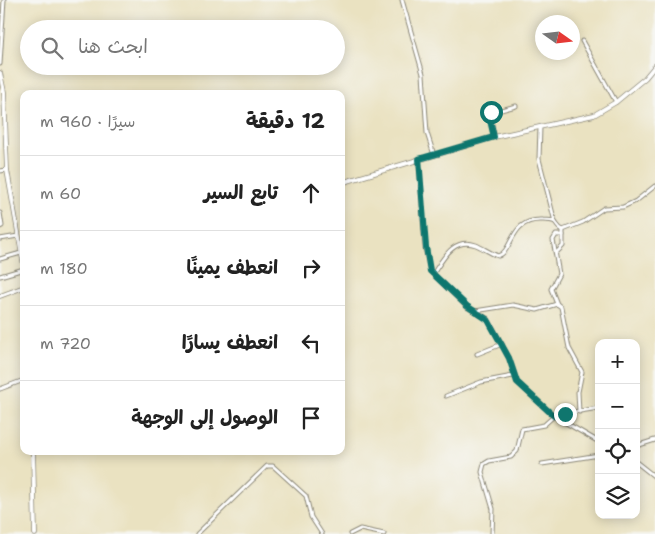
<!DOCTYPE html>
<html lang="ar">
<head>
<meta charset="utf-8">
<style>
	body { margin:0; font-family:"Shantell Sans","Playpen Sans Arabic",sans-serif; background:#f2f2f2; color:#222; direction:rtl }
	.controls { position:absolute; right:15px; bottom:15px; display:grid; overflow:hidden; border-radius:10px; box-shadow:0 2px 12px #0003 }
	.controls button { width:45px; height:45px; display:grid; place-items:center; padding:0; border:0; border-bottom:1px solid #e0e0e0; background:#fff; color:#222; font:25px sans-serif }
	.compass { position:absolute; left:535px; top:15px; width:45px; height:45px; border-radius:50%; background:#fff; box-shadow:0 2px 12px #0003; rotate:104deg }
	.stop { position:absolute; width:15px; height:15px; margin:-11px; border:4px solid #0f766e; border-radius:50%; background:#fff }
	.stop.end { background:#0f766e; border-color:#fff; box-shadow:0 1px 5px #0008 }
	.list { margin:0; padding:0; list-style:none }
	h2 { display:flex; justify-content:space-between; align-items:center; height:65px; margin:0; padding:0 20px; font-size:21px }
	h2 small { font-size:16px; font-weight:400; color:#767676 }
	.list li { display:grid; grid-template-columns:32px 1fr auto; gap:15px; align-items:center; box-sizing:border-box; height:75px; padding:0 20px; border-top:1px solid #e0e0e0 }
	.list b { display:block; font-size:19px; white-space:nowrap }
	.list em { font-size:16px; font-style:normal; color:#767676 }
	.icon { flex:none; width:28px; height:28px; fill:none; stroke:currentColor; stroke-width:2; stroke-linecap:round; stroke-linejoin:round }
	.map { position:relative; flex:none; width:655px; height:534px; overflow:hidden; direction:ltr }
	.search { position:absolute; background:#fff; box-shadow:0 2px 12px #0003; left:20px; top:20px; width:325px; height:55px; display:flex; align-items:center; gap:12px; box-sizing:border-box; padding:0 18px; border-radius:28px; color:#767676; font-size:19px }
	.panel { position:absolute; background:#fff; box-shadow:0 2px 12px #0003; left:20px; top:90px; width:325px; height:365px; border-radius:10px; direction:rtl }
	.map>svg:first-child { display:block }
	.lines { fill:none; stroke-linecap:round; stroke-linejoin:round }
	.minor-casing { stroke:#8a8676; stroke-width:5 }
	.major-casing { stroke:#8a8676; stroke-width:5.5 }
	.minor { stroke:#fff; stroke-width:3 }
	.major { stroke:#fff; stroke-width:4 }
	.route { stroke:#0f766e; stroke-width:6 }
</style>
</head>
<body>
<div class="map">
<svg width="655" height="534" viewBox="0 0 655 534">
	<rect width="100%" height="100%" fill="#f6f6f2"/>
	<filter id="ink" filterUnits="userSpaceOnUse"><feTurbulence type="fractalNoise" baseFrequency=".02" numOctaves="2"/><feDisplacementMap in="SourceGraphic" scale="10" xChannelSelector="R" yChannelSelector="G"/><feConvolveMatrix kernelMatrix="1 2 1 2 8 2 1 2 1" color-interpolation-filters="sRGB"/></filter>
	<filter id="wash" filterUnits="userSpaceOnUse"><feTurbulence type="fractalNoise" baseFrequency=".0096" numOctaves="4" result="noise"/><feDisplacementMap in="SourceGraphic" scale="20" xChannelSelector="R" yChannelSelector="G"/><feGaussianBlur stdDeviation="1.12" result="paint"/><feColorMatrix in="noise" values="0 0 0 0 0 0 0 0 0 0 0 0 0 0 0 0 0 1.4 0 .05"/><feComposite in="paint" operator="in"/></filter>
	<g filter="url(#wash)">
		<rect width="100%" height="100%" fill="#eae2c1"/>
	</g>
	<g filter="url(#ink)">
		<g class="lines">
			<defs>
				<g id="minor">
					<polyline points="402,0 423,74 427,133 434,155"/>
					<polyline points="582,41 616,102"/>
					<polyline points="0,64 4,0"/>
					<polyline points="540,127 539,159 555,222"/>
					<polyline points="494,137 490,113 516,106"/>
					<polyline points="419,159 425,247 430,271 467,307 488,319 509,358 517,382 554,416 544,425 522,429 517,451 511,457 489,461 484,464 482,472 493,509 492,534"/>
					<polyline points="0,171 7,170"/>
					<polyline points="0,213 2,226 0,227"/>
					<polyline points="0,239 18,236"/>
					<polyline points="556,253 563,246 563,235"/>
					<polyline points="0,259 21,253"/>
					<path d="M433,274C443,259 453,237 476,245C483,248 490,253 498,256C514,251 509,218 543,220C546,220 552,220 555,222C558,225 558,228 563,230L583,222L604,208L623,207L636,201L655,186"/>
					<polyline points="0,276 24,269"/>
					<polyline points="557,304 561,307 569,348 582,372 578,392 579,412"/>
					<polyline points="475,311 513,305 537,310 557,304 551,289 559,274 553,240 556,235 563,235 563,230"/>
					<polyline points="477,354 502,344"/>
					<polyline points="0,389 24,380"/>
					<polyline points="446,396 481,382 513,376"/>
					<polyline points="555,415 599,408"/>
					<polyline points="554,416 599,442"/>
					<polyline points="636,446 655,440"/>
					<polyline points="636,462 655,477"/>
					<polyline points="542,464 599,455"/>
					<polyline points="197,534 267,466 273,466 306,496 311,517 322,534"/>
					<polyline points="350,534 360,529 384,534"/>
				</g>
				<g id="major">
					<polyline points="0,73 4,92 7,170 24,266"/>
					<polyline points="341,183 494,137 594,115 616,102 645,78 655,66"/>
					<polyline points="0,296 24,287"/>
					<polyline points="33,451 35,534"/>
				</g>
			</defs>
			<use href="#minor" class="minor-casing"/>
			<use href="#major" class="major-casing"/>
			<use href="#minor" class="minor"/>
			<use href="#major" class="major"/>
		</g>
	</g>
	<g class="lines" filter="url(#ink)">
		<polyline class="route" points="491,112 489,116 494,137 419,159 426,247 430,271 467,306 488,320 509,358 517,382 554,416 565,414"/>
	</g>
</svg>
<div class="controls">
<button>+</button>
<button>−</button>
<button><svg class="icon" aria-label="locate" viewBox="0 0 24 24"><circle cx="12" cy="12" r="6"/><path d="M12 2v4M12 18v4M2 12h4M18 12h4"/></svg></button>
<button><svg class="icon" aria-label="layers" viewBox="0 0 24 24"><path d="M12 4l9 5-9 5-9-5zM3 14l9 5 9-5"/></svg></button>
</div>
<svg class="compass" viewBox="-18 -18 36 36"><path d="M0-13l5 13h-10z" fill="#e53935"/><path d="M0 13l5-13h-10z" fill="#767676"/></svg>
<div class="stop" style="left:491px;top:112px"></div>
<div class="stop end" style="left:565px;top:414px"></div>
<div class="search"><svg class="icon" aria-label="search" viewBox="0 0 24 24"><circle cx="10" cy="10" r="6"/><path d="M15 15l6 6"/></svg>ابحث هنا</div>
<section class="panel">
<h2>12 دقيقة<small>سيرًا · 960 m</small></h2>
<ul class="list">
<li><svg class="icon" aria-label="ahead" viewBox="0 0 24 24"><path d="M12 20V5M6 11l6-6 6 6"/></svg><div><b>تابع السير</b></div><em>60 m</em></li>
<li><svg class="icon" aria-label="right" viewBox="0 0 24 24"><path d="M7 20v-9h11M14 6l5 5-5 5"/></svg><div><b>انعطف يمينًا</b></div><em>180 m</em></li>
<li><svg class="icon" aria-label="left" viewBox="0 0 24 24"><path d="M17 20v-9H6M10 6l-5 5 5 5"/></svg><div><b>انعطف يسارًا</b></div><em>720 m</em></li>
<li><svg class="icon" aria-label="arrive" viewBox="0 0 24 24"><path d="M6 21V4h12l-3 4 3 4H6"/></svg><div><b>الوصول إلى الوجهة</b></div></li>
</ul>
</section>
</div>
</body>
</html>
